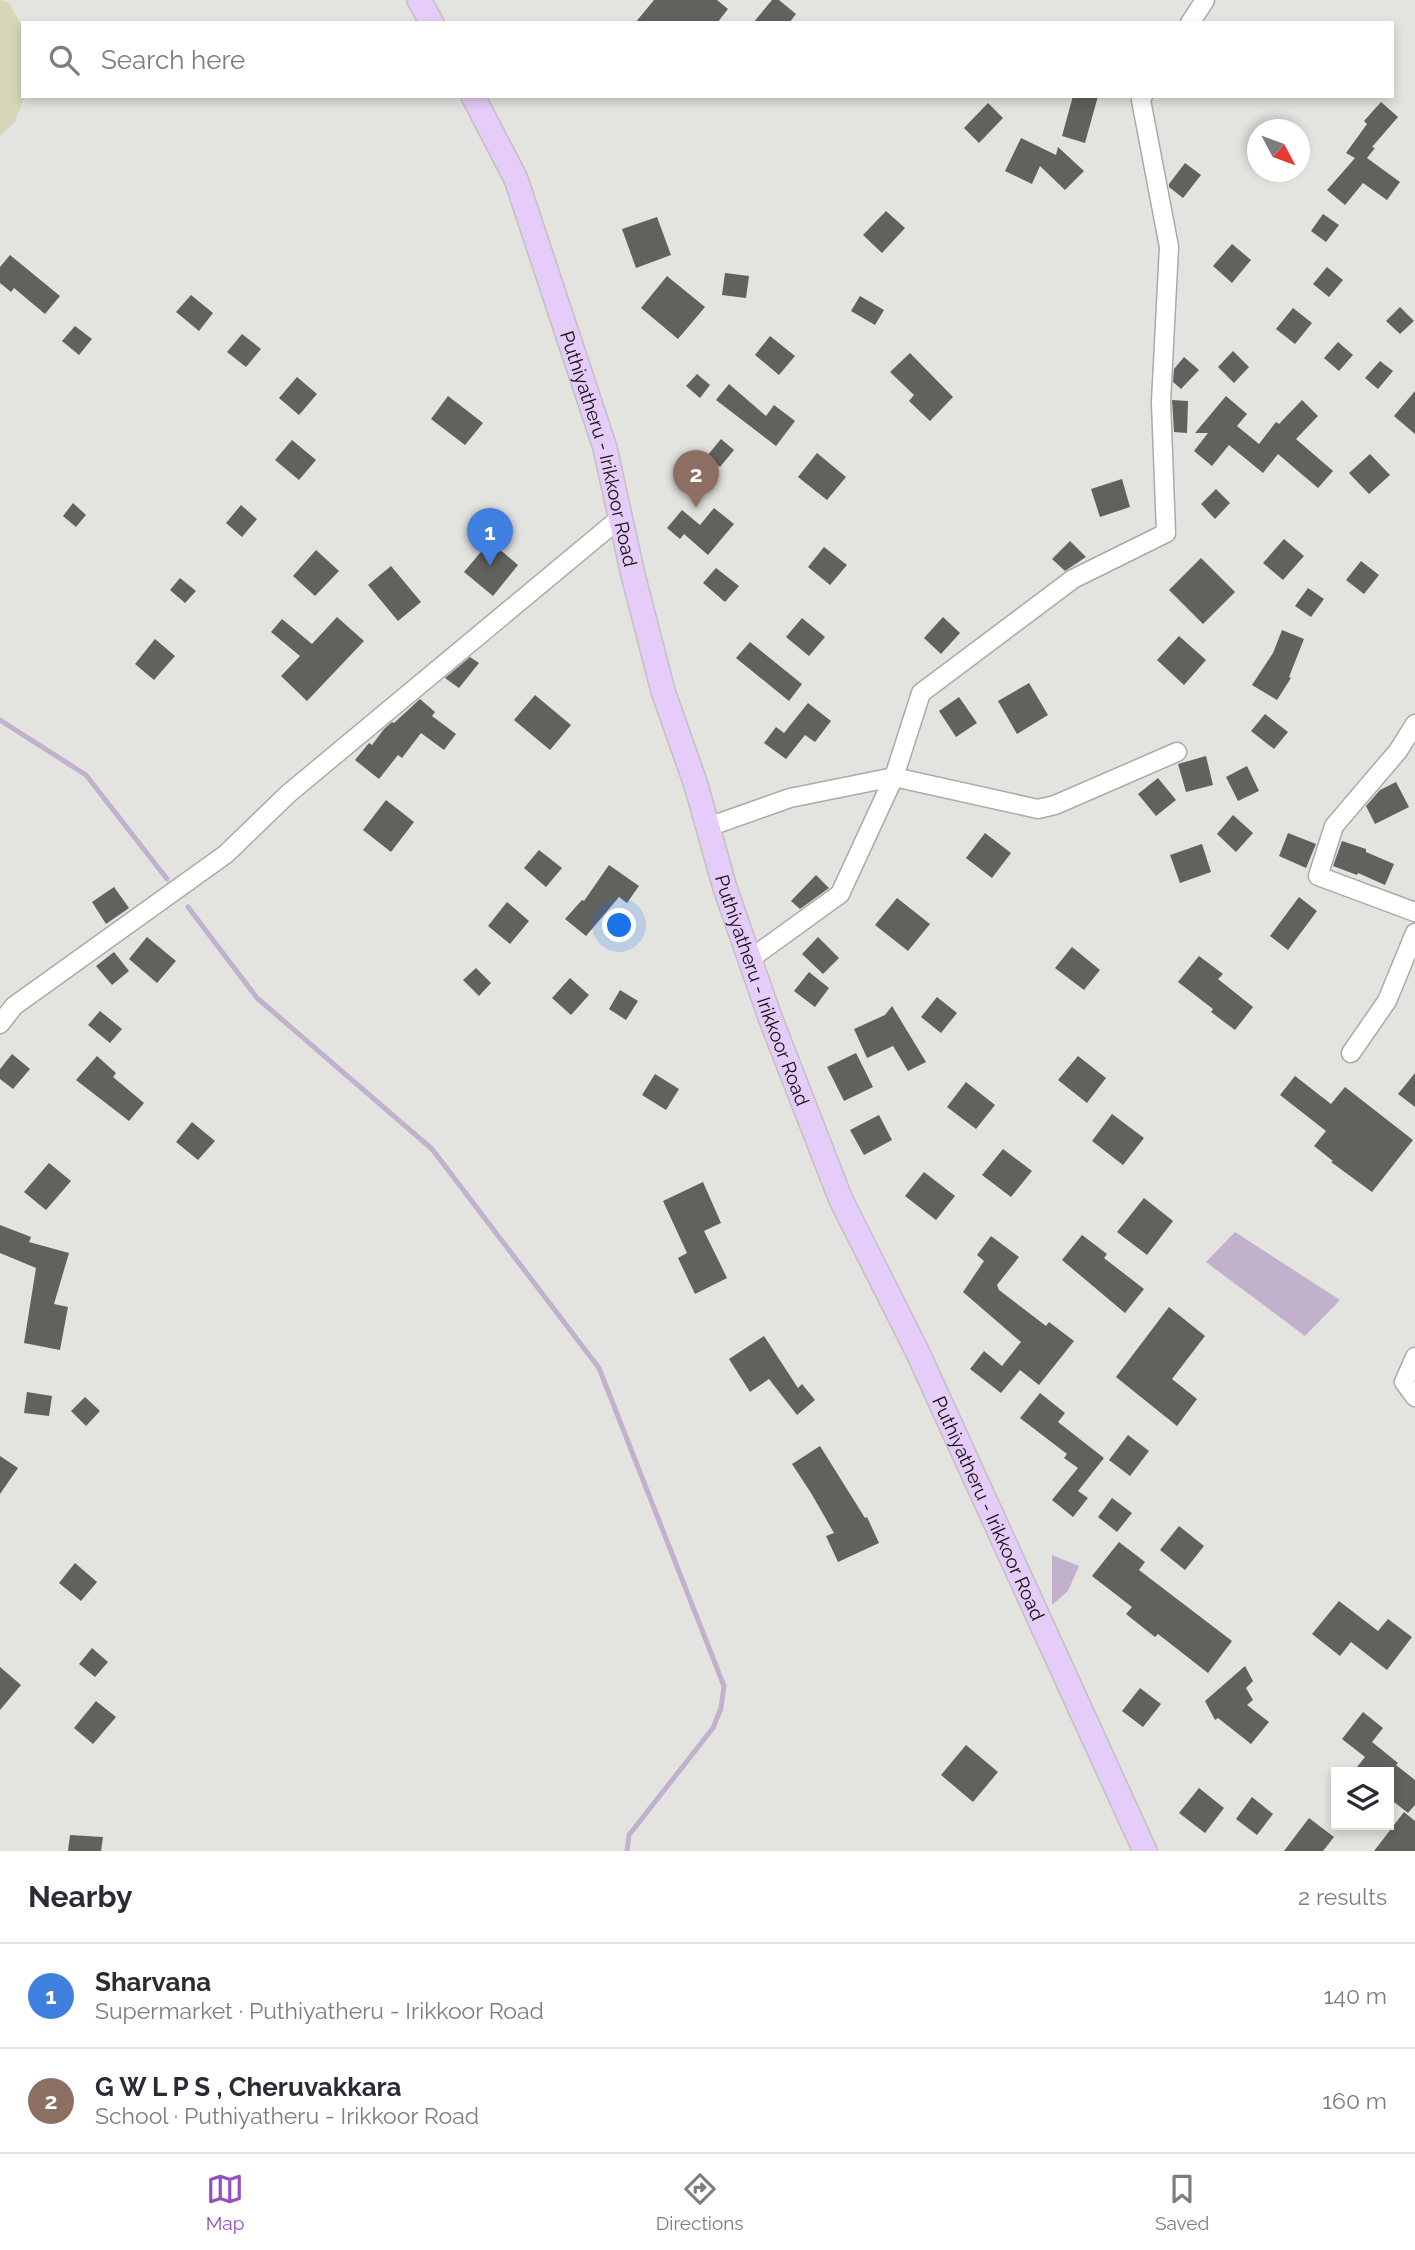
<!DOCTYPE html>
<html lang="en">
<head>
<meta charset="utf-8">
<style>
	body { margin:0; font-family:Raleway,sans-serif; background:#f7f7f7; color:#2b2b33 }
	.controls { position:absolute; right:21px; bottom:21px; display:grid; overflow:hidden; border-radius:0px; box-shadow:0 4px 10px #0003 }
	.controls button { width:63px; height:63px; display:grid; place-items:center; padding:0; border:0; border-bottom:2px solid #e1e1e2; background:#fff; color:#2b2b33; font:35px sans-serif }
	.compass { position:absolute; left:1247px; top:119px; width:63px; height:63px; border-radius:50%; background:#fff; box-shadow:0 4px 10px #0003; rotate:131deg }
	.you { position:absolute; left:620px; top:926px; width:24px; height:24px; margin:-18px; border:5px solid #fff; border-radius:50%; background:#1a73e8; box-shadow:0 0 0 10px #1a73e833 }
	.badge { display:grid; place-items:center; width:46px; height:46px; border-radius:50%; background:#964ec0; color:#fff; font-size:23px; font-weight:700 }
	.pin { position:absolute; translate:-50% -58px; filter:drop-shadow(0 2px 4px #0008) }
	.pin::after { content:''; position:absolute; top:37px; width:24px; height:21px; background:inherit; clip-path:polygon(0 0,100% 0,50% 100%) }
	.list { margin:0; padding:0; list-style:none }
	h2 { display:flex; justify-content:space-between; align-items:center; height:91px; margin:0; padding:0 28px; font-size:30px }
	h2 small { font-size:23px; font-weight:400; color:#7c7c81 }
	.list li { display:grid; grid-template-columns:46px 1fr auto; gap:21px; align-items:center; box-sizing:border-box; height:105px; padding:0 28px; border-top:2px solid #e1e1e2 }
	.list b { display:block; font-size:26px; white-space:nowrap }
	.list p { margin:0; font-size:23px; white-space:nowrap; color:#7c7c81 }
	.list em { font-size:23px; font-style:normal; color:#7c7c81 }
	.icon { flex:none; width:38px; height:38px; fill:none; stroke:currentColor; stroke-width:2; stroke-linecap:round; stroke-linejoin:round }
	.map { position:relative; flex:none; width:1415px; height:1851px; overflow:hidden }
	.search { position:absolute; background:#fff; box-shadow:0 4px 10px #0003; left:21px; right:21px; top:21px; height:77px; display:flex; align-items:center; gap:18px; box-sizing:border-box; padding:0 24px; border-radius:0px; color:#7c7c81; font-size:26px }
	.sheet { height:301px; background:#fff }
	nav { display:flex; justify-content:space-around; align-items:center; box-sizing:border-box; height:98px; border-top:2px solid #e1e1e2; background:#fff; font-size:19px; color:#7c7c81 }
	nav a { display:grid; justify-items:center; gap:4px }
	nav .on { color:#964ec0 }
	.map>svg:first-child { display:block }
	.green { fill:#d5d7b8 }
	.water { fill:#c1b1cc }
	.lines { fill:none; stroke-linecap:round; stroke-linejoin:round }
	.stream { stroke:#c1b1cc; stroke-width:5 }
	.building { fill:#61615e }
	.minor-casing { stroke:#aaaaa7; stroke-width:21 }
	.major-casing { stroke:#c1c1c0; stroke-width:26 }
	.minor { stroke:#fff; stroke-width:18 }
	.major { stroke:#e6ccf8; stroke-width:23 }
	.labels { text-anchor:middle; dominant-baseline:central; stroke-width:5; stroke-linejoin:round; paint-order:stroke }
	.street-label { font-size:19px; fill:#0f0f0e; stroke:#fffffe }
</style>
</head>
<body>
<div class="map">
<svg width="1415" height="1851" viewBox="0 0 1415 1851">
	<rect width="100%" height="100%" fill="#e3e4e0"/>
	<polygon class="green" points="0,0 9,3 23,28 23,96 25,96 15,122 0,136"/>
	<g class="water">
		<polygon points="1235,1232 1340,1300 1305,1336 1206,1262"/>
		<polygon points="1052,1555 1079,1566 1068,1591 1052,1605"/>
	</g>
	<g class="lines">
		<g class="stream">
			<polyline points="0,720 86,775 167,879"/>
			<polyline points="188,907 257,998 432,1149 599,1368 724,1686 721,1708 713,1728 629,1835 627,1851"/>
		</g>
	</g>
	<g class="building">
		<polygon points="654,0 717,0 728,9 717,23 635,23"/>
		<polygon points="772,0 779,0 796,14 789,23 753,23"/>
		<polygon points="1073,96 1098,96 1085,143 1062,136"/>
		<polygon points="1381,102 1398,117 1372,147 1375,148 1367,158 1400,182 1387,200 1363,183 1345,205 1327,190 1355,158 1346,153 1367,124 1364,121"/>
		<polygon points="988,103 1003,118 979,143 964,128"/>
		<polygon points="1021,138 1056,155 1058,147 1084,171 1065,190 1040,166 1032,184 1005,171"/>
		<polygon points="1185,163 1201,175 1183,198 1169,187 1169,184"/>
		<polygon points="886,211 905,228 882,253 863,235"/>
		<polygon points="1323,214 1339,225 1326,242 1311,231"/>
		<polygon points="657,217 671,255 636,268 622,229"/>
		<polygon points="1232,244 1251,260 1232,283 1213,266"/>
		<polygon points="10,255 60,296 45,314 14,288 11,292 0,283 0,267"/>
		<polygon points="1327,267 1343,280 1329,297 1313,284"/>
		<polygon points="725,273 749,276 746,298 722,295"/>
		<polygon points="667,276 705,307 678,339 641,308"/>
		<polygon points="191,295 213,313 199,331 176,312"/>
		<polygon points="860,296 884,310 875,325 851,311"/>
		<polygon points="1400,307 1414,321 1400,334 1386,321"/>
		<polygon points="1293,308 1312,323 1295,344 1276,329"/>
		<polygon points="75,326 92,339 79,355 62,341"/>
		<polygon points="242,334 261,349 246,367 227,352"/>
		<polygon points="770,336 795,356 779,375 755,355"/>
		<polygon points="1338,342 1353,355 1339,371 1324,358"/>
		<polygon points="1233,351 1249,367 1234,383 1218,367"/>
		<polygon points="910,353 953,397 930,421 909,401 914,395 890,372"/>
		<polygon points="1184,357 1199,370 1181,389 1173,382 1174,369"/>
		<polygon points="1380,361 1393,371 1378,389 1365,378"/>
		<polygon points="697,374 710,385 700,398 686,386"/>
		<polygon points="297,377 317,394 299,415 279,398"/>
		<polygon points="729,384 766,416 774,405 795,421 776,446 716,400"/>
		<polygon points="1415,391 1415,434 1394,416"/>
		<polygon points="448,396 483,423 465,445 431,419"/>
		<polygon points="1226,396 1247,414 1237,426 1259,444 1276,422 1279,424 1302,400 1318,416 1296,439 1333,471 1318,488 1278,454 1263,473 1229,445 1212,466 1194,451 1208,433 1195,433"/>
		<polygon points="1172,400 1188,401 1187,433 1174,432"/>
		<polygon points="721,439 734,450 720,467 707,456"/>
		<polygon points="292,440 316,460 299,480 275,460"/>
		<polygon points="817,453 846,477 827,500 798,477"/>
		<polygon points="1370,454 1390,475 1369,494 1349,473"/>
		<polygon points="1122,479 1130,507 1100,517 1091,489"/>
		<polygon points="1216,489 1230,503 1215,519 1201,504"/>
		<polygon points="73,503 86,515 76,527 63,516"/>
		<polygon points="241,505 257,519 242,537 226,523"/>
		<polygon points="714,508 734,524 708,555 684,534 680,539 667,528 682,510 700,525"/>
		<polygon points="1284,539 1304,556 1283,580 1263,563"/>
		<polygon points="490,541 518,565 493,596 464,572"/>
		<polygon points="1070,541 1086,557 1065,571 1052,559"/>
		<polygon points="824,547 847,565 830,585 808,567"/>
		<polygon points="316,550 339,571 315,596 293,576"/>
		<polygon points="1201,558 1235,592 1203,624 1169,590"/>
		<polygon points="1361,561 1379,575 1364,594 1346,580"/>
		<polygon points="391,566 421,602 398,621 368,585"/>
		<polygon points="716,568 739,586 725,602 703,583"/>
		<polygon points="180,578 196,591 185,603 170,590"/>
		<polygon points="1308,588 1324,599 1311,617 1295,606"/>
		<polygon points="337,617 364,641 307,701 281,676 300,656 271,632 282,619 312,644"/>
		<polygon points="943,617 960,633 941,654 924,638"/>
		<polygon points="802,618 825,637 809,656 786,637"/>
		<polygon points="1282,630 1304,639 1289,677 1291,678 1277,700 1252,685 1273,653"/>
		<polygon points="1179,636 1206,660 1184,685 1157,660"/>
		<polygon points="155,639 175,656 154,680 135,664"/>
		<polygon points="750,642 802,684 789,701 736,658"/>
		<polygon points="470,657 479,663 459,688 445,678"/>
		<polygon points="1029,683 1048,715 1017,734 998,701"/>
		<polygon points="535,695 571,725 550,750 514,720"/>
		<polygon points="959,697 977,723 956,737 939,711"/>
		<polygon points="420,699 435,712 432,716 456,734 444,750 421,733 402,758 398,755 379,779 355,760 369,743 372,745 384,729 392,722 394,723"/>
		<polygon points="808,703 831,721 815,742 805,735 786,759 764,743 776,727 784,733"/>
		<polygon points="1265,714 1288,732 1274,749 1251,731"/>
		<polygon points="1206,756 1213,785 1186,792 1178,764"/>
		<polygon points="1247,766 1259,791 1238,801 1226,777"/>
		<polygon points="1158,778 1176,800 1156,816 1138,794"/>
		<polygon points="1396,782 1409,807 1375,824 1366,806 1380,790"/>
		<polygon points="386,800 414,822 391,852 363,830"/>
		<polygon points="1233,815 1253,833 1236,852 1217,834"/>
		<polygon points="985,833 1011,853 992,878 966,858"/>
		<polygon points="1288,833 1316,844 1306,868 1279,856"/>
		<polygon points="1342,841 1366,849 1366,852 1394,864 1385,885 1358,873 1357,875 1333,866"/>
		<polygon points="1202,844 1211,872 1180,883 1170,855"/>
		<polygon points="539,850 562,868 546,887 524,868"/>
		<polygon points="609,865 639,886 627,903 619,897 586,936 565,919 582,900 584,901"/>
		<polygon points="816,875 829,888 800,909 791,901"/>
		<polygon points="114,887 129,908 106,924 92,902"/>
		<polygon points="1299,897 1317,911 1288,950 1270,936"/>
		<polygon points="897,898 930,924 908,951 875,925"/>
		<polygon points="507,902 529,921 510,944 488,926"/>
		<polygon points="147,937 176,961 157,983 129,959"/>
		<polygon points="818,937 839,958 823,974 802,954"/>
		<polygon points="1072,947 1100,970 1084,990 1055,968"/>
		<polygon points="114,952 129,971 112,985 96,966"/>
		<polygon points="1199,956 1223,974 1218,979 1253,1007 1235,1030 1211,1012 1213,1009 1178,982"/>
		<polygon points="476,968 491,983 479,996 463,980"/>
		<polygon points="809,972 829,988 815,1007 794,991"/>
		<polygon points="570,978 589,995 571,1015 552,998"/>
		<polygon points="620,990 638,1001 626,1020 609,1009"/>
		<polygon points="937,997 957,1013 941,1033 921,1017"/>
		<polygon points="892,1006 926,1062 908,1071 893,1046 867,1058 854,1029 885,1015"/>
		<polygon points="100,1011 122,1029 110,1043 88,1025"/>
		<polygon points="856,1053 873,1087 844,1101 827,1067"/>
		<polygon points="12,1054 30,1069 13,1089 0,1079 0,1069"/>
		<polygon points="97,1056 116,1073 113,1077 144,1103 129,1121 76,1080"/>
		<polygon points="1078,1056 1106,1078 1087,1103 1058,1080"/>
		<polygon points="1415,1073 1415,1107 1398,1094"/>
		<polygon points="655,1074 679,1089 666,1110 642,1095"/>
		<polygon points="1295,1076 1331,1104 1345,1087 1413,1140 1372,1192 1331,1162 1333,1161 1314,1146 1326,1131 1280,1095"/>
		<polygon points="966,1082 995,1105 976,1129 947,1107"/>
		<polygon points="1112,1114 1144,1138 1123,1165 1092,1141"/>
		<polygon points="879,1115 892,1140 864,1155 850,1130"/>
		<polygon points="192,1122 215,1141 198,1160 176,1142"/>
		<polygon points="1003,1149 1032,1171 1011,1197 982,1175"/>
		<polygon points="49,1163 71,1181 46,1210 24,1192"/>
		<polygon points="924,1172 955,1196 936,1220 905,1196"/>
		<polygon points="703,1182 721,1223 704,1231 727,1278 695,1294 678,1258 687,1253 663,1201"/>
		<polygon points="1144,1198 1173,1221 1147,1255 1117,1232"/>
		<polygon points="0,1225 31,1237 29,1242 69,1253 54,1304 68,1307 60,1350 24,1343 36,1268 0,1253"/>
		<polygon points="1082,1235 1107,1254 1104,1258 1144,1289 1125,1313 1062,1260"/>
		<polygon points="991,1236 1019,1257 997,1285 999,1290 1046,1326 1049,1322 1074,1341 1039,1385 1020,1370 1001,1393 970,1369 984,1351 1002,1366 1021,1342 963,1292 984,1261 977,1255"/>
		<polygon points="1169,1307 1205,1336 1172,1379 1197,1399 1177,1426 1116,1377"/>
		<polygon points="764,1336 798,1388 802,1384 815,1400 797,1415 769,1379 750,1392 729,1359"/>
		<polygon points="27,1392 52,1396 49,1416 24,1413"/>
		<polygon points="1040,1393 1065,1413 1058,1422 1104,1458 1078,1491 1088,1498 1073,1517 1052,1500 1078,1468 1064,1458 1067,1454 1020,1418"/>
		<polygon points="85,1397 100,1411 86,1426 71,1411"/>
		<polygon points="1128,1435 1149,1451 1130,1476 1109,1460"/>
		<polygon points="820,1446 865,1518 867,1517 879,1543 838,1562 826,1536 834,1533 811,1493 792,1464"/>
		<polygon points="0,1456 18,1468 0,1494"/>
		<polygon points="1112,1498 1132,1513 1117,1532 1098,1517"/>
		<polygon points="1179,1526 1204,1546 1185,1570 1160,1550"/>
		<polygon points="1119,1542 1145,1562 1139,1570 1232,1641 1208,1673 1158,1634 1155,1637 1126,1614 1132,1607 1092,1576"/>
		<polygon points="75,1563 97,1582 81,1601 59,1583"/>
		<polygon points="1339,1601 1378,1631 1388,1619 1412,1637 1387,1670 1351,1642 1340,1656 1312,1634"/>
		<polygon points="92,1648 108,1662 95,1677 79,1664"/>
		<polygon points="1245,1666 1253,1681 1246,1688 1253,1700 1247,1705 1269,1722 1251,1744 1218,1718 1215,1720 1205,1701"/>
		<polygon points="0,1667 21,1685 0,1710"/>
		<polygon points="1140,1688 1161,1704 1143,1727 1122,1711"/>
		<polygon points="96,1701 116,1717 93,1744 74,1728"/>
		<polygon points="1363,1712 1383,1728 1372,1742 1398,1763 1396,1765 1415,1780 1415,1805 1408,1813 1389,1798 1389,1772 1353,1772 1365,1757 1342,1739"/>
		<polygon points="966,1745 998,1772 973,1802 941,1775"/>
		<polygon points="1199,1788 1224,1808 1205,1833 1179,1813"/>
		<polygon points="1252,1797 1273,1814 1257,1835 1236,1819"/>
		<polygon points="1404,1812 1415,1821 1415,1851 1374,1851"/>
		<polygon points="1309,1818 1334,1837 1323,1851 1284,1851"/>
		<polygon points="70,1835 103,1837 101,1851 68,1851"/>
	</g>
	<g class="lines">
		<defs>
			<g id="minor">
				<polyline points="1190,23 1205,0"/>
				<polyline points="1415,724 1398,751 1334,826 1318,876 1415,912"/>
				<polyline points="708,827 790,798 894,777 1038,809 1055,805 1177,752"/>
				<polyline points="750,959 840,894 894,777 921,693 1073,579 1166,533 1161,402 1169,247 1141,100 1143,96"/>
				<polyline points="0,1024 14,1006 226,854 288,794 620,518"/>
				<polyline points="1351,1053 1387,1001 1415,933"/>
				<polyline points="1415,1357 1404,1382 1415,1397"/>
			</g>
			<g id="major">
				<polyline points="419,0 432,23"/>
				<path id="s1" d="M473,96L516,179L605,448L633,575L663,691L696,785L725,888L771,1020L841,1200L917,1351L1145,1851"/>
			</g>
		</defs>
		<use href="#minor" class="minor-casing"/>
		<use href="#major" class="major-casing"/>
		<use href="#minor" class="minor"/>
		<use href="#major" class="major"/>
	</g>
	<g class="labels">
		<g class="street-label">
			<text stroke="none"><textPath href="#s1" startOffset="376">Puthiyatheru - Irikkoor Road</textPath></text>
			<text stroke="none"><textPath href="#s1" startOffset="942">Puthiyatheru - Irikkoor Road</textPath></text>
			<text stroke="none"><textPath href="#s1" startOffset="1508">Puthiyatheru - Irikkoor Road</textPath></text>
		</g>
	</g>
</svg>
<div class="controls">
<button><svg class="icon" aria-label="layers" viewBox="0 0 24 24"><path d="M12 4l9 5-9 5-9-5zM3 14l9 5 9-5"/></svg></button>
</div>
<svg class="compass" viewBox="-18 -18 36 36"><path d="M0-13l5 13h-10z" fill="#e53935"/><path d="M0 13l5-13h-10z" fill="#7c7c81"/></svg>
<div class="you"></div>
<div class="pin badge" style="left:490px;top:566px;background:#3f7fe0">1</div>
<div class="pin badge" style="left:696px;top:508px;background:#8d6e63">2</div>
<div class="search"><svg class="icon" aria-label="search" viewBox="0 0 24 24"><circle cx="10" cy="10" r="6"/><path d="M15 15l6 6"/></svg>Search here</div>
</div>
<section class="sheet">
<h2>Nearby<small>2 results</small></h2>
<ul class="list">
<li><span class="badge" style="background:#3f7fe0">1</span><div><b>Sharvana</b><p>Supermarket · Puthiyatheru - Irikkoor Road</p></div><em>140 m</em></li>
<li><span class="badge" style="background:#8d6e63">2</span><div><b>G W L P S , Cheruvakkara</b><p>School · Puthiyatheru - Irikkoor Road</p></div><em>160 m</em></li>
</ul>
</section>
<nav>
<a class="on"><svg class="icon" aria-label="map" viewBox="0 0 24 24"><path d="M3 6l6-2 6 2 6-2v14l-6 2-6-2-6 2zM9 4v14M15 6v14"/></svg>Map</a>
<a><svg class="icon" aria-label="directions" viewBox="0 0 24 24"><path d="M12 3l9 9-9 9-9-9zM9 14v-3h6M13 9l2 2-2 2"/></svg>Directions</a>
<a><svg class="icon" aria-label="saved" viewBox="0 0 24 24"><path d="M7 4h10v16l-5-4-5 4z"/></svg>Saved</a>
</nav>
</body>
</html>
